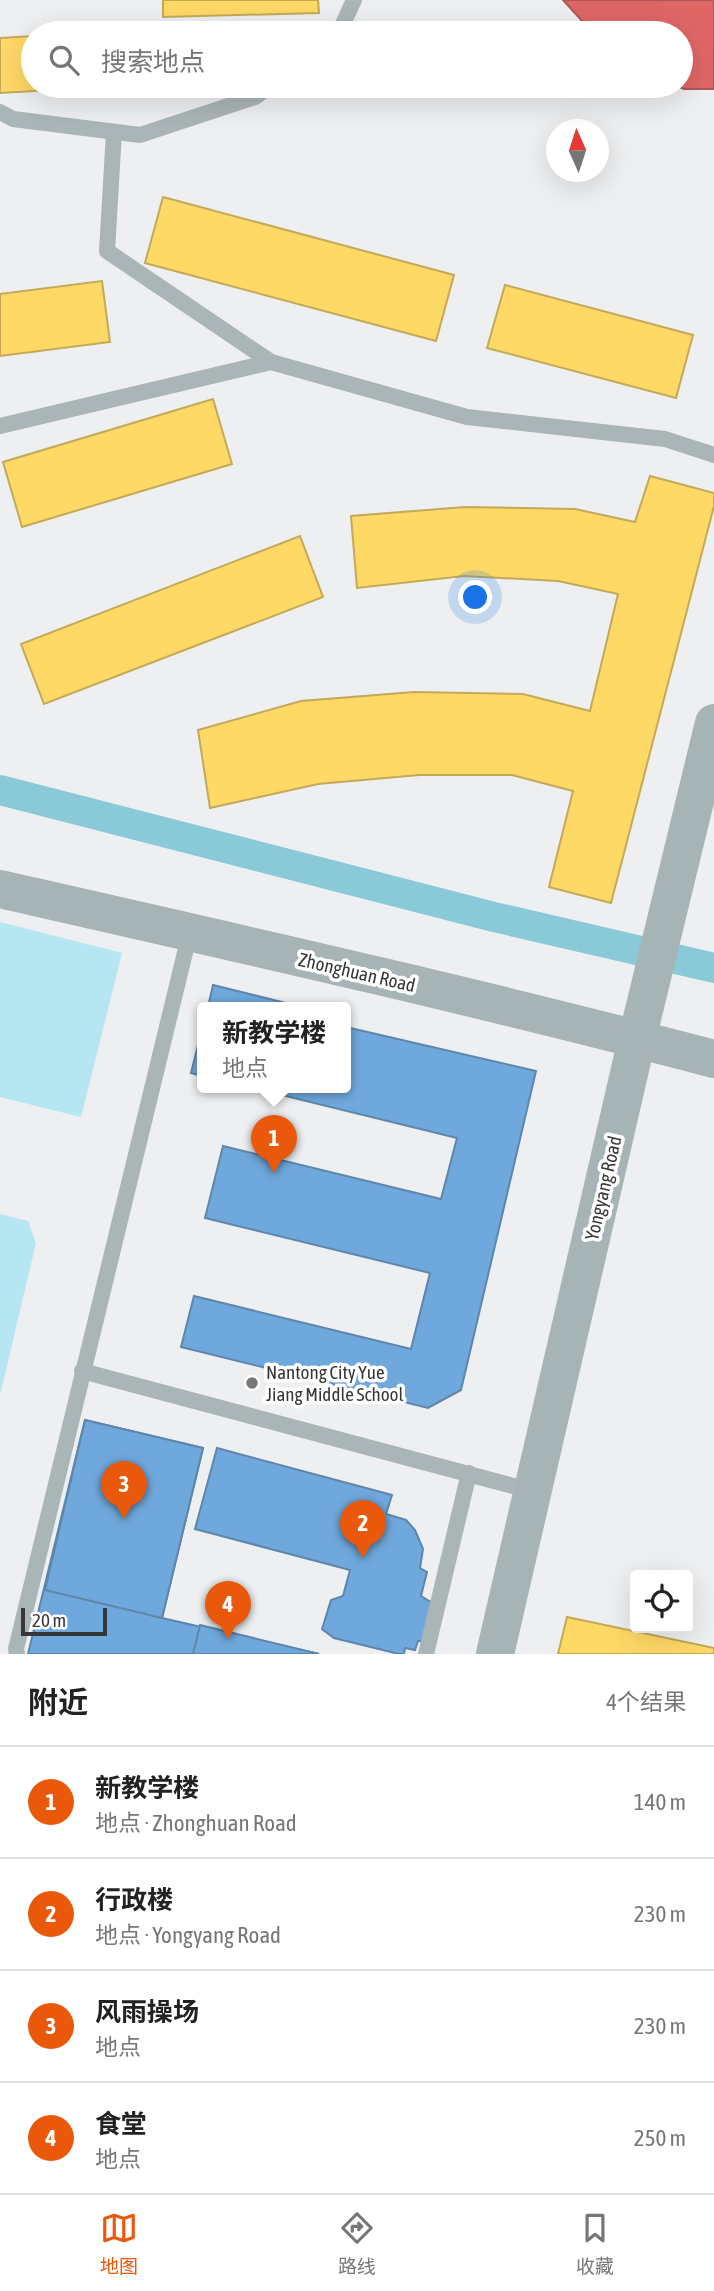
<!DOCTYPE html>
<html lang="zh">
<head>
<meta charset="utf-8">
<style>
	body { margin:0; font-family:"Asap Condensed","Noto Sans SC",sans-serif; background:#f2f2f2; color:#222 }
	.controls { position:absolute; right:21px; bottom:21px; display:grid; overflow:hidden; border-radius:7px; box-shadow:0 7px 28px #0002 }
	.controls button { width:63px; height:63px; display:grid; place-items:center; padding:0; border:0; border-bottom:2px solid #e0e0e0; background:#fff; color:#222; font:35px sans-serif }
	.compass { position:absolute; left:546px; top:119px; width:63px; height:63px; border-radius:50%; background:#fff; box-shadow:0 7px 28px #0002; rotate:357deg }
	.scale { position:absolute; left:21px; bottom:18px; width:86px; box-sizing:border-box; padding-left:7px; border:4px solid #363838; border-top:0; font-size:19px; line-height:24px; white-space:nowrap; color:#363838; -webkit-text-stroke:5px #fff; paint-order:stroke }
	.you { position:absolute; left:476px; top:598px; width:24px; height:24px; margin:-18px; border:5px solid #fff; border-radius:50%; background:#1a73e8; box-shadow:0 0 0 10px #1a73e833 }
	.badge { display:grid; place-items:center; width:46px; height:46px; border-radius:50%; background:#ea580c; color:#fff; font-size:23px; font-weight:700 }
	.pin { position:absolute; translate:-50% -58px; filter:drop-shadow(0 2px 4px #0008) }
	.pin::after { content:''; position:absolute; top:37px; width:24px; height:21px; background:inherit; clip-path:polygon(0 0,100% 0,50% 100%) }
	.popup { position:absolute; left:197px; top:1002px; width:154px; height:91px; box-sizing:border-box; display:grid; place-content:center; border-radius:7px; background:#fff; filter:drop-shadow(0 2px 5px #0005); font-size:23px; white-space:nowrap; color:#767676 }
	.popup b { font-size:26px; color:#222 }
	.popup::after { content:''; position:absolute; left:50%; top:100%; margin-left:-14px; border:14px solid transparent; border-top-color:#fff }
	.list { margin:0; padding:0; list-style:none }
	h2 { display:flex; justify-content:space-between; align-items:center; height:91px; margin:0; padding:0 28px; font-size:30px }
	h2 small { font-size:23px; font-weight:400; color:#767676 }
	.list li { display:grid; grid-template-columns:46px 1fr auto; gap:21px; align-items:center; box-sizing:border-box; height:112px; padding:0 28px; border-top:2px solid #e0e0e0 }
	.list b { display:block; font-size:26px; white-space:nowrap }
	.list p { margin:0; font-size:23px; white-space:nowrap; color:#767676 }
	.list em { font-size:23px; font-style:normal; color:#767676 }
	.icon { flex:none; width:38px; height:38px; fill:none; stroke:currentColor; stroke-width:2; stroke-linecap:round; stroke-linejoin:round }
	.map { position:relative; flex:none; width:714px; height:1654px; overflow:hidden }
	.search { position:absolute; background:#fff; box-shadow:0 7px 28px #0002; left:21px; right:21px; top:21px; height:77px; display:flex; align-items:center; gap:18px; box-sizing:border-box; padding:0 24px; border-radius:38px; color:#767676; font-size:26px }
	.sheet { height:539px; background:#fff }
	nav { display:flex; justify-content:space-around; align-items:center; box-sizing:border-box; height:98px; border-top:2px solid #e0e0e0; background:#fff; font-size:19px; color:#767676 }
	nav a { display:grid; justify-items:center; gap:4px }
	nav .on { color:#ea580c }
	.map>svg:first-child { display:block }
	.green { fill:#b5e6f2 }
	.homes { fill:#ffd966; stroke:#c3a958; stroke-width:2 }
	.shops { fill:#e06666; stroke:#ad5858; stroke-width:2 }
	.schools { fill:#6fa8dc; stroke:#5e86ab; stroke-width:2 }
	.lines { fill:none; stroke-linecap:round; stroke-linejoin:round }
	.canal { stroke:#89c9d8; stroke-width:30 }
	.lane { stroke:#aab5b7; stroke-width:16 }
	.secondary { stroke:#a7b4b6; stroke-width:38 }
	.poi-dot { fill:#767879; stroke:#fff; stroke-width:2.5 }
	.labels { text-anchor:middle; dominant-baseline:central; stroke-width:7; stroke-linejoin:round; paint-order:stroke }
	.street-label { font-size:19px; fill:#363838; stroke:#fff }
	.poi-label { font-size:19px; fill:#363838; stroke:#fff; text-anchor:start }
</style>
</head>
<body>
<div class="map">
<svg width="714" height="1654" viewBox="0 0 714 1654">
	<rect width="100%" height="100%" fill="#edeff1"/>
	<g class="green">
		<polygon points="0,922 122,953 81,1117 0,1097"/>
		<polygon points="0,1214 28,1221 36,1243 0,1395"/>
	</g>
	<g class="homes">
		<polygon points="163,0 318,0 319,13 163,17"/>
		<polygon points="33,36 33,86 120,86 0,93 0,38"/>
		<polygon points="163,197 454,275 436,341 145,263"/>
		<polygon points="102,281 110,342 0,356 0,294"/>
		<polygon points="505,285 693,335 676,398 487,348"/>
		<polygon points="213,399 232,464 22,527 3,462"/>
		<polygon points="650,476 714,493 714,506 611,903 549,887 573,791 512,775 419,775 318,784 210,808 198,730 301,701 414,692 523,694 590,711 618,594 558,581 464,576 357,588 351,516 465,507 575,509 635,522"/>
		<polygon points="300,536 323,597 44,704 21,644"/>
		<polygon points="567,1617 714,1648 714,1654 558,1654"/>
	</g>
	<polygon class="shops" points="563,0 714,0 714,89 684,89 677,86 681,86 681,33 593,33"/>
	<g class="schools">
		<polygon points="213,985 302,1007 208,1007"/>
		<polygon points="346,1027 536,1071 461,1390 428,1408 181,1347 194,1296 411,1349 430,1273 205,1218 223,1146 441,1199 457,1138 249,1087 346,1087"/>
		<polygon points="202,1029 202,1076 191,1073"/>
		<polygon points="85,1420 203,1448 162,1618 319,1654 28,1654"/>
		<polygon points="85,1420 203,1448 162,1618 45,1590"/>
		<polygon points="217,1448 392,1495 386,1514 406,1520 415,1530 423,1549 420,1568 427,1572 421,1596 434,1604 424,1641 418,1641 415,1650 405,1648 404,1654 399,1654 334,1638 322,1629 331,1600 343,1596 350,1570 195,1529"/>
		<polygon points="200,1625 319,1654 193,1654"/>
	</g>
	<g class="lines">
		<polyline class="canal" points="0,790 494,917 714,968"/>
		<g class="lane">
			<polyline points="334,33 341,28 354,0"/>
			<polyline points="0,112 13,119 140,135 255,97 270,86"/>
			<polyline points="114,132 107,251 271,362"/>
			<polyline points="0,426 271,362 467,417 665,439 714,455"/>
			<polyline points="82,1371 532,1491"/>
			<polyline points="17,1654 16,1649 190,932"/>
			<polyline points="426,1654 469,1473"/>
		</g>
		<g class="secondary">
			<path d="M0,889C238,943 478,997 714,1059"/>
			<polyline points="495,1654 637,1039 714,723"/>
		</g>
	</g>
	<circle class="poi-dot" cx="252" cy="1383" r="7"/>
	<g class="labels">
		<g class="street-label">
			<text transform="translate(357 972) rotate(13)">Zhonghuan Road</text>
			<text transform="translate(603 1188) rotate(-77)">Yongyang Road</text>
		</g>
		<g class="poi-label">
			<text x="266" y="1372">Nantong City Yue<tspan x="266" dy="22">Jiang Middle School</tspan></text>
		</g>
	</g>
</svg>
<div class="controls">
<button><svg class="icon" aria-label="locate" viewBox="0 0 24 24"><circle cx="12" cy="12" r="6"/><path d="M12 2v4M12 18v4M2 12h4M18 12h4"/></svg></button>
</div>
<svg class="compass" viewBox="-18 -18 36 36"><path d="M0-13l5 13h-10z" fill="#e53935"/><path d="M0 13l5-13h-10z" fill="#767676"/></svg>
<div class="scale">20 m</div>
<div class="you"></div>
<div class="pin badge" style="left:274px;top:1173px">1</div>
<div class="popup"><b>新教学楼</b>地点</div>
<div class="pin badge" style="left:363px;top:1558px">2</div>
<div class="pin badge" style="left:124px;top:1519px">3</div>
<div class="pin badge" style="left:228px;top:1639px">4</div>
<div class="search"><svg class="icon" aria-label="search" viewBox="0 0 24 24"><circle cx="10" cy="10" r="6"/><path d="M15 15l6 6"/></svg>搜索地点</div>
</div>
<section class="sheet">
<h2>附近<small>4个结果</small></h2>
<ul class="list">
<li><span class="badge">1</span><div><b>新教学楼</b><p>地点 · Zhonghuan Road</p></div><em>140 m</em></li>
<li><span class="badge">2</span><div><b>行政楼</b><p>地点 · Yongyang Road</p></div><em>230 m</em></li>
<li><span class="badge">3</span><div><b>风雨操场</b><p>地点</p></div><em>230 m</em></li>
<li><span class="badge">4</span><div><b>食堂</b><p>地点</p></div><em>250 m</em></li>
</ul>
</section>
<nav>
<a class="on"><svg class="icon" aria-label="map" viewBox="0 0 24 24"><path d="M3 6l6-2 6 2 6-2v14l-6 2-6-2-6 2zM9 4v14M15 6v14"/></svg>地图</a>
<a><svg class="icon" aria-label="directions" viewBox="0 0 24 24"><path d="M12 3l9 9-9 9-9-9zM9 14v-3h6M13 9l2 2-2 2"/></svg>路线</a>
<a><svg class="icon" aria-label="saved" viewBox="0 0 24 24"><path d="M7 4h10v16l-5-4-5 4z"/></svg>收藏</a>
</nav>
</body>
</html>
